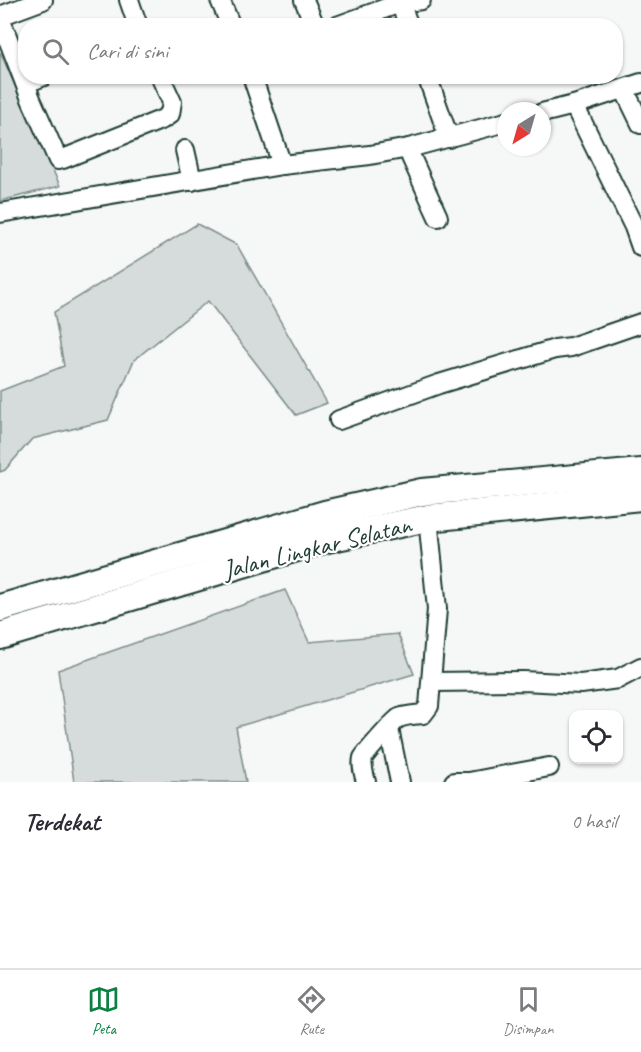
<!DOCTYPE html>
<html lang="id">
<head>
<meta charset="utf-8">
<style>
	body { margin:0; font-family:Caveat,sans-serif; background:#f2f2f3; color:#2b2b33 }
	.controls { position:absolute; right:18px; bottom:18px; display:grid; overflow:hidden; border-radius:12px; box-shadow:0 2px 4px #0004 }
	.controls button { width:54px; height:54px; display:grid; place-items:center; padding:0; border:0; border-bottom:2px solid #e1e1e2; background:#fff; color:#2b2b33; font:30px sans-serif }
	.compass { position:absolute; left:497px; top:102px; width:54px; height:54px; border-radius:50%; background:#fff; box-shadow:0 2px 4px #0004; rotate:217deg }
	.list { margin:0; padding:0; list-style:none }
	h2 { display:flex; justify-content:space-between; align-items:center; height:78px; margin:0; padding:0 24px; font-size:26px }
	h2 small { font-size:20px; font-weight:400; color:#7c7c81 }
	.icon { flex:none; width:33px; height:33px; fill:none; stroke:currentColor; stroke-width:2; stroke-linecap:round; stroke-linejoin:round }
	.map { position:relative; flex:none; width:641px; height:782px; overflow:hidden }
	.search { position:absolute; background:#fff; box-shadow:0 2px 4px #0004; left:18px; right:18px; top:18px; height:66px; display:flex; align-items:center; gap:15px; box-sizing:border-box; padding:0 21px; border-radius:24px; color:#7c7c81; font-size:22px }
	.sheet { height:186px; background:#fff }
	nav { display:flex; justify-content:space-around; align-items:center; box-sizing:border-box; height:84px; border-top:2px solid #e1e1e2; background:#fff; font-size:16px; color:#7c7c81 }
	nav a { display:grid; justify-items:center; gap:3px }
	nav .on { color:#0b8043 }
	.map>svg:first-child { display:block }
	.green { fill:#d6dcdb; stroke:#7a8c88; stroke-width:1.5 }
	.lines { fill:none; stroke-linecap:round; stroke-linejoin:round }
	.minor-casing { stroke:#1f3d34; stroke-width:22 }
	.highway-casing { stroke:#1f3d34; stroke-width:30 }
	.minor { stroke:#fff; stroke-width:18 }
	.highway { stroke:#fff; stroke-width:26 }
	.labels { text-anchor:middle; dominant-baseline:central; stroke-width:4.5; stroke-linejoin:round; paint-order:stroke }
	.street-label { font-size:26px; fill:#1f3d34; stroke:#fff }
</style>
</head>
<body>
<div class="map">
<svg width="641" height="782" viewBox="0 0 641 782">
	<rect width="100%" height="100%" fill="#f6f7f7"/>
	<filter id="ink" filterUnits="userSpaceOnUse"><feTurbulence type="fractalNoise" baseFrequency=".0167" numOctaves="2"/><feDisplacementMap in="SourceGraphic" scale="12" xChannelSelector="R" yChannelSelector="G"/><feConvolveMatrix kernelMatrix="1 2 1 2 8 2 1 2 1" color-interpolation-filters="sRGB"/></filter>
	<g filter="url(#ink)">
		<g class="green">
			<polygon points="0,52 60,186 0,201"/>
			<polygon points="197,224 237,245 327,403 296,415 208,301 134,360 108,420 32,439 5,470 0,472 0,391 64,366 54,312"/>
			<polygon points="285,590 309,642 398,634 414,674 236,727 246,782 74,782 58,670"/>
		</g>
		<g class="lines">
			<defs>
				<g id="minor">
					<polyline points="129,0 138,26"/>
					<polyline points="220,0 231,26"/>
					<polyline points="304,0 315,26"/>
					<polyline points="0,16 43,0"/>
					<polyline points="0,18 31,99 58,160 63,159 163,119 170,114 172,102 160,76"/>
					<polyline points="337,26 400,3 398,0"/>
					<polyline points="409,26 400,3 421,0"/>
					<polyline points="252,76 282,165"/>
					<polyline points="427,76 449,138"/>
					<polyline points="26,83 44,76"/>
					<polyline points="624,89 641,124"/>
					<polyline points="574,105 634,227 641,247"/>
					<polyline points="542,113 574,105 641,83"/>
					<polyline points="409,148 411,157 438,217"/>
					<polyline points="185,150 192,181"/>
					<polyline points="0,213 282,165 370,155 409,148 506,122"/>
					<polyline points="339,420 439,384 555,349 571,347 641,323"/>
					<polyline points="432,682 523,681 581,684 618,679 641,667"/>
					<polyline points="389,729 400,782"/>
					<path d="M366,782C364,774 361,766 363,758C365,754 395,720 399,718C406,715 415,715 423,714L429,706L437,609L428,518"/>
					<polyline points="454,782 469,782 549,767"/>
				</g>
				<g id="highway">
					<polyline points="0,608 325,514 422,492 641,472"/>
					<polyline points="0,636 327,539 428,518 641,497"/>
				</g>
			</defs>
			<use href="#minor" class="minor-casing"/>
			<use href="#highway" class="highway-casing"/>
			<use href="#minor" class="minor"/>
			<use href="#highway" class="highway"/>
		</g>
	</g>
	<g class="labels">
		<g class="street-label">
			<text transform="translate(317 547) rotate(-14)">Jalan Lingkar Selatan</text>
		</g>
	</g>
</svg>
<div class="controls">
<button><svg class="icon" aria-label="locate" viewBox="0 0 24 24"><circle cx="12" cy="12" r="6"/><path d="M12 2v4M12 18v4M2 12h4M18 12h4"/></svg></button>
</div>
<svg class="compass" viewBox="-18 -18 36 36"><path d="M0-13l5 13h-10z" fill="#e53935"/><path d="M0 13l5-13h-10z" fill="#7c7c81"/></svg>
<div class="search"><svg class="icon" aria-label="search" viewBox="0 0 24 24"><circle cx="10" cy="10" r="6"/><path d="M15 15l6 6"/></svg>Cari di sini</div>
</div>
<section class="sheet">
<h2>Terdekat<small>0 hasil</small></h2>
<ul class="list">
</ul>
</section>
<nav>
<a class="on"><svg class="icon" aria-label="map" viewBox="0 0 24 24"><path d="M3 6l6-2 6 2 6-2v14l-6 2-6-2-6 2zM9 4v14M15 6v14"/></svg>Peta</a>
<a><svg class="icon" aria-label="directions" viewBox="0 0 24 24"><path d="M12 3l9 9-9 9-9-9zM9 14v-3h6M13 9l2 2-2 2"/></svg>Rute</a>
<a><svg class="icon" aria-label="saved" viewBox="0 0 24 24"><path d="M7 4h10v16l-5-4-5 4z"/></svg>Disimpan</a>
</nav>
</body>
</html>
